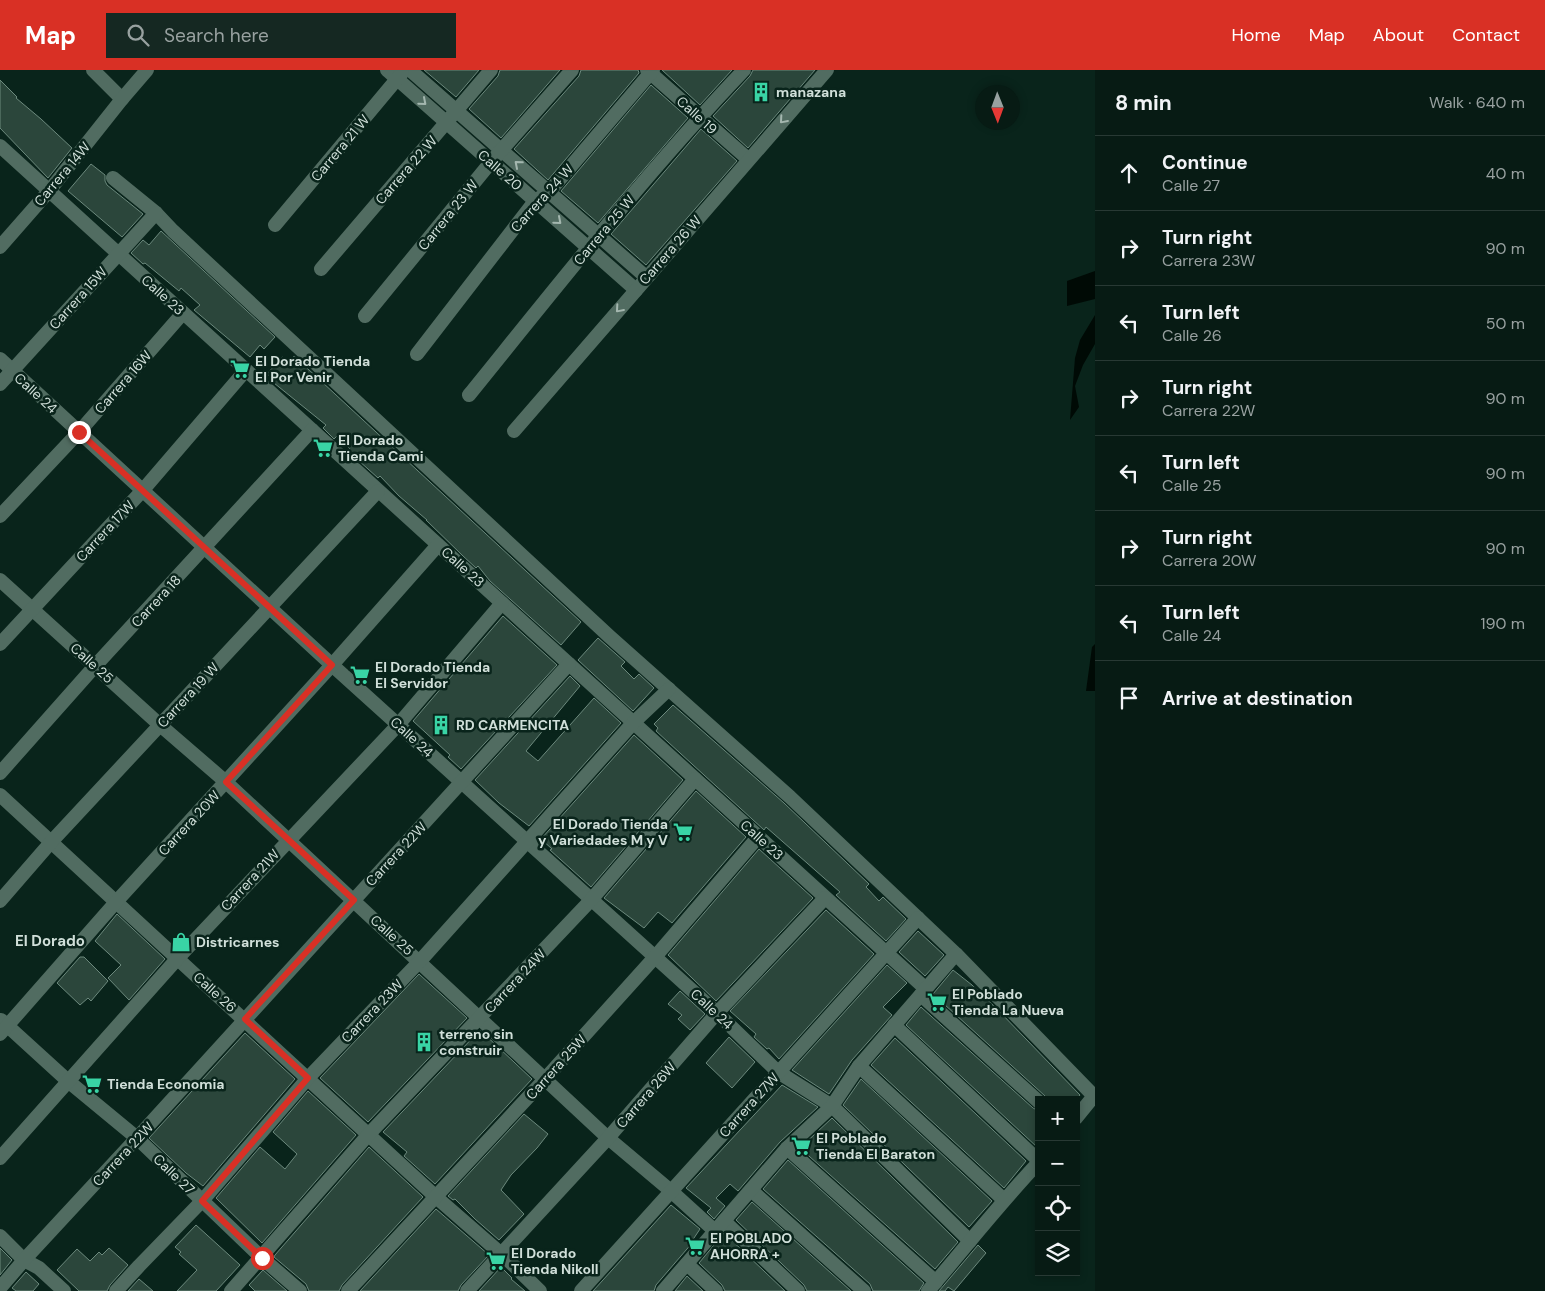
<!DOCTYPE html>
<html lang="en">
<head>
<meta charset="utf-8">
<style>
	body { margin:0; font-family:"DM Sans",sans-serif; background:#152822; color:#f1f3f6 }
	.controls { position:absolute; right:15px; bottom:15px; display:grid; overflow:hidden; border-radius:0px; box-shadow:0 2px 8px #0003 }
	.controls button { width:45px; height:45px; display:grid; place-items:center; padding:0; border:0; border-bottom:1px solid #283934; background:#071b14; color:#f1f3f6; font:25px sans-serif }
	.compass { position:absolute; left:975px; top:15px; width:45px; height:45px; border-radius:50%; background:#071b14; box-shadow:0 2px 8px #0003; rotate:179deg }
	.stop { position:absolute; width:15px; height:15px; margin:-11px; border:4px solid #d93025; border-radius:50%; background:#fff }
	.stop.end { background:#d93025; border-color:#fff; box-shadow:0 1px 5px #0008 }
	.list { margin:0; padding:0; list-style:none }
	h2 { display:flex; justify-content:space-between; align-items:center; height:65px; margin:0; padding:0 20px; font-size:21px }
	h2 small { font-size:16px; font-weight:400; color:#98a1a0 }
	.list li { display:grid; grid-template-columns:32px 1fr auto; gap:15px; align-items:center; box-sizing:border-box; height:75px; padding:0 20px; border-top:1px solid #283934 }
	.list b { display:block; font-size:19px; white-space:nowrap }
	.list p { margin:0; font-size:16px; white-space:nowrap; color:#98a1a0 }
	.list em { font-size:16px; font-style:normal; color:#98a1a0 }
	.icon { flex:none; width:28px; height:28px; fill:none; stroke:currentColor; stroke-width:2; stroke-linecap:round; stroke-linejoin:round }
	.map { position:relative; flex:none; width:1095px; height:1221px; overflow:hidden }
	header { display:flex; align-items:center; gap:30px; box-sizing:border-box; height:70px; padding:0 25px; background:#d93025; color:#fff }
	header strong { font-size:24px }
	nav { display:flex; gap:28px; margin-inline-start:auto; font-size:18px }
	.search { width:350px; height:45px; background:#152822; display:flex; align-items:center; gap:12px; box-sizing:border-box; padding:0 18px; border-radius:0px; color:#98a1a0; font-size:19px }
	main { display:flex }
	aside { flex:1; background:#071b14 }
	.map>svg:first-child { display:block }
	.water { fill:#000a05 }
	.building { fill:#2b463b; stroke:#6c897d }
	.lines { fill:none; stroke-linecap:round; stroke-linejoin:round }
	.street { stroke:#516c61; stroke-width:14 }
	.oneway { stroke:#a4b7af }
	.route { stroke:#d93025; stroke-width:6 }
	.labels { text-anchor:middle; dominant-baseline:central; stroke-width:5; stroke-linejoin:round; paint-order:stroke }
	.poi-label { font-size:14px; font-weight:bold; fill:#d0dfd9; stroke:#09241b; text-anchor:start }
	.street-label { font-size:14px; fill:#d0dfd9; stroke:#09241b }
	.neighbourhood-label { font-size:15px; font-weight:bold; fill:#d0dfd9; stroke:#09241b }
</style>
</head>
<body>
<header>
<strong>Map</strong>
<div class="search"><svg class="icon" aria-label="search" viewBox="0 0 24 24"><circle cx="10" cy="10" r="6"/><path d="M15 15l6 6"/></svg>Search here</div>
<nav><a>Home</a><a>Map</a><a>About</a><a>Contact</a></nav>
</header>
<main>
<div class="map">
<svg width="1095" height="1221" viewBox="0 0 1095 1221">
	<rect width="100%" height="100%" fill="#09241b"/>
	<g class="water">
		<polygon points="1095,201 1095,229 1067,236 1067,211"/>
		<polygon points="1095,245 1095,274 1083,295 1075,316 1079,337 1070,350 1075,288 1080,270"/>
		<polygon points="1095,574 1095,621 1086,621 1092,577"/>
	</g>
	<g class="building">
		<polygon points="424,0 479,0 456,27"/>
		<polygon points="500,0 560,0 501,68 469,39 498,6"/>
		<polygon points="581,0 638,0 639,3 548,110 514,79 579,6"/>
		<polygon points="662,0 732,0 700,35"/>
		<polygon points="753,0 815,0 748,78 713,46 750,6"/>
		<polygon points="0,10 17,27 16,28 41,49 72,78 48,108 0,58"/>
		<polygon points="651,15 688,48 598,153 561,121"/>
		<polygon points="701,59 737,91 646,195 611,164"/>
		<polygon points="91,94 105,105 105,111 107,115 143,144 122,167 68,121"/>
		<polygon points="161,161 275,267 264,279 260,275 250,287 194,240 200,235 181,218 179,221 145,193 143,194 131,183 143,170 149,175"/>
		<polygon points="294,286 581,552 561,575 490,511 478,496 476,498 463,486 426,450 427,450 399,426 380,406 378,408 348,381 350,379 337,366 334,369 323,358 326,355 274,313 275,311 267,304 282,287 289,291"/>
		<polygon points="503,546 557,595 461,699 448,687 450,685 413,651"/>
		<polygon points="598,568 625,592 621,596 634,609 639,604 654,618 633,641 578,590"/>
		<polygon points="570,606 580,616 526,681 538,691 594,628 621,653 529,756 499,733 475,710"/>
		<polygon points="673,635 784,733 869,814 866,817 879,831 883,827 906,849 886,871 836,825 840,822 766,757 764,760 656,661 658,658 654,654"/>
		<polygon points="634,665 683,710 591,817 550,780 552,779 541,769"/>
		<polygon points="696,721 746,767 672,853 658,842 644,858 604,828"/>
		<polygon points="759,779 813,828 716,931 668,885"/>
		<polygon points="826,840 874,884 779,989 769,978 767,979 754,967 756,964 730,941"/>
		<polygon points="117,844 165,889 129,930 108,908 121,895 95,871"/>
		<polygon points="918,861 944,885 925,906 899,882"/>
		<polygon points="80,887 84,887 108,911 91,931 88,928 80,935 57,913"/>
		<polygon points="887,895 907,913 883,937 892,945 852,990 829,1024 792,1000"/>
		<polygon points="953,900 972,915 998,940 1080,1025 1076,1030 1047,1030 1045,1026 933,924"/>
		<polygon points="419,904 467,948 368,1052 320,1008"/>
		<polygon points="680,921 705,944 690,960 678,949 682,945 668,934"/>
		<polygon points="921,937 1033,1038 1039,1041 1038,1078 906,955"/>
		<polygon points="480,960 532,1009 435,1114 404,1086 407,1082 383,1062"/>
		<polygon points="245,963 295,1009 203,1116 186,1103 149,1068"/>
		<polygon points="729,967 755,992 732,1018 706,993"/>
		<polygon points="895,968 1026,1091 1004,1118 871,995"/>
		<polygon points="861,1009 992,1131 969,1157 843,1035"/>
		<polygon points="782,1015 818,1037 780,1072 738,1121 730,1114 716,1128 725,1136 714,1149 707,1142 711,1138 686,1118"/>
		<polygon points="308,1021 356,1065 262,1173 216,1128 260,1077 285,1099 297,1084 273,1062"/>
		<polygon points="524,1044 548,1064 537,1078 511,1105 501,1120 524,1144 499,1170 475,1149 455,1129 453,1130 448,1126"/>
		<polygon points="832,1048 958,1172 935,1199 800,1078"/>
		<polygon points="369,1077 423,1127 342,1215 339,1221 309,1221 306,1214 274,1187 275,1185"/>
		<polygon points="788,1090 924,1213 919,1221 873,1221 870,1214 763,1119"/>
		<polygon points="752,1132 851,1221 807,1221 804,1215 736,1150"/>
		<polygon points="671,1135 700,1159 692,1171 693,1172 656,1215 654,1221 593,1221"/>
		<polygon points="436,1139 489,1185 461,1215 458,1221 360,1221"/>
		<polygon points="196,1155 240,1195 216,1221 177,1221 197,1200 179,1184 181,1182 175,1177"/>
		<polygon points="724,1163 785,1221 725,1221 722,1215 699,1193"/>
		<polygon points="978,1175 986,1183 954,1221 948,1217 945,1221 939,1221"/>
		<polygon points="0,1178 12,1190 0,1205"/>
		<polygon points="109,1178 128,1195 110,1215 107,1221 79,1221 57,1200 77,1179 90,1191 99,1182 102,1185"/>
		<polygon points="501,1197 512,1208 511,1209 525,1221 479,1221"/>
		<polygon points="263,1200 287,1221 255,1221 249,1215"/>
		<polygon points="26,1202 39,1214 33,1221 16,1221 12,1218"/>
		<polygon points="687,1206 703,1221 675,1221"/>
		<polygon points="139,1209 153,1221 128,1221"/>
	</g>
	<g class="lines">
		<g class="street">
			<polyline points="93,0 122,29"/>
			<polyline points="387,0 636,220"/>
			<polyline points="410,0 646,207"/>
			<polyline points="647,0 748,89"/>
			<polyline points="0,76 926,919"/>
			<polyline points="113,108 156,143 173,161 610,567 790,727 956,884 1094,1026 1076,1048"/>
			<polyline points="275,155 402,3"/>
			<polyline points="0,177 49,121 122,29 147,0"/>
			<polyline points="321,199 491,0"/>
			<polyline points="365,246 491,92 572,0"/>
			<polyline points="417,284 535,131 549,122 653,0"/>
			<polyline points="0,289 332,595 717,943 778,1002 832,1036 970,1171"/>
			<polyline points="0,314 156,143"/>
			<path d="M469,325C558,215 646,103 744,0"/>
			<polyline points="514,361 827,0"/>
			<polyline points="0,446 79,362 183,243"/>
			<polyline points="0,510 160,655 226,712 608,1068 671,1121 715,1161"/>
			<polyline points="0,574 143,420 246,300"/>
			<polyline points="0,703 95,596 312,360"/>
			<polyline points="0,725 436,1127 507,1189 540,1221"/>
			<polyline points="0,831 52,771 378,421"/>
			<polyline points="921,925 1039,1032"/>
			<polyline points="1,950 68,1011 137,1068 262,1188 300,1221"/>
			<polyline points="894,955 1039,1091"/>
			<polyline points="0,964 116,832 332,595 438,475"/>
			<polyline points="859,996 1003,1129"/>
			<polyline points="787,1078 936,1212"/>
			<polyline points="0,1088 177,889 398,655 502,533"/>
			<polyline points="751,1120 864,1221"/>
			<polyline points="724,1151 798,1221"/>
			<polyline points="0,1166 24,1190 39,1198 64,1221"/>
			<polyline points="687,1194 716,1221"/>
			<polyline points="0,1218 24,1190 137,1068 569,594"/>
			<polyline points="116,1221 139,1196 202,1131 308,1008 420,891 633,653 669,619"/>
			<polyline points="231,1221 369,1064 591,830 695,709"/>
			<polyline points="348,1221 545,1009 655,887 758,767"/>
			<polyline points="467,1221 608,1068 717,943 825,828"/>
			<polyline points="581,1221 918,848"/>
			<polyline points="663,1221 787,1078 832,1036 859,996 956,884"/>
			<path d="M928,1221C965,1178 1000,1133 1039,1092"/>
		</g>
	</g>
	<defs><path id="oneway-chevron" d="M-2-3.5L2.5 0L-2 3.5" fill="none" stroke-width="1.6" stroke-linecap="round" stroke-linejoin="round" transform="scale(1.25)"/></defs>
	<g class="oneway">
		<use href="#oneway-chevron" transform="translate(423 32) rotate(41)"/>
		<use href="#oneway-chevron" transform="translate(783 50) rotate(131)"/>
		<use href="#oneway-chevron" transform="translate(518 94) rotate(-139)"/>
		<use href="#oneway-chevron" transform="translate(558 151) rotate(41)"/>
		<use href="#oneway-chevron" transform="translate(619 239) rotate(131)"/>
	</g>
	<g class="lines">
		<polyline class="route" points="79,362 332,595 226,712 354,830 245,949 308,1008 202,1131 262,1188"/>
	</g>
	<defs>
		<symbol id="building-bare" viewBox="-9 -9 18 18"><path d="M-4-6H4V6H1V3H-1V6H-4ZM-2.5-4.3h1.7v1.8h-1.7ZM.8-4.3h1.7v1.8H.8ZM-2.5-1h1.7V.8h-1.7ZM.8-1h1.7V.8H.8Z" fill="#39d4a5" stroke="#09241b" stroke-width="2.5" paint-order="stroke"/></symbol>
		<symbol id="supermarket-bare" viewBox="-9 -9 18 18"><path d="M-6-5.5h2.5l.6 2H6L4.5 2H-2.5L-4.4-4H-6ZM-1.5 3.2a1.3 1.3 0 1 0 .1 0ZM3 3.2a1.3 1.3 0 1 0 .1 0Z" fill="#39d4a5" stroke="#09241b" stroke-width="2.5" paint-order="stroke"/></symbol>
		<symbol id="shop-bare" viewBox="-9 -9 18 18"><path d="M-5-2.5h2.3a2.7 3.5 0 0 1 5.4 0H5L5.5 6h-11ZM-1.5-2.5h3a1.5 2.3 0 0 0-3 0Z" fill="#39d4a5" stroke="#09241b" stroke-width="2.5" paint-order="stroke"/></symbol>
	</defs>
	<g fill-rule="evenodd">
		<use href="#building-bare" x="747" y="8" width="28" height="28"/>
		<use href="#supermarket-bare" x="226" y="285" width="28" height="28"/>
		<use href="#supermarket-bare" x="309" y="364" width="28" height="28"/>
		<use href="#supermarket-bare" x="346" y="591" width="28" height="28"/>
		<use href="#building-bare" x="427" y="641" width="28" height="28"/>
		<use href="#supermarket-bare" x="669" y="748" width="28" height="28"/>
		<use href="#shop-bare" x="167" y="858" width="28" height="28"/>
		<use href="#supermarket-bare" x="923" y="918" width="28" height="28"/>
		<use href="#building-bare" x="410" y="958" width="28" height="28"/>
		<use href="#supermarket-bare" x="78" y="1000" width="28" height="28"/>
		<use href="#supermarket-bare" x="787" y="1062" width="28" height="28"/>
		<use href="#supermarket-bare" x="681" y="1162" width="28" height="28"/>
		<use href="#supermarket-bare" x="482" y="1177" width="28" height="28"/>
	</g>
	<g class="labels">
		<g class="poi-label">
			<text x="776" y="22">manazana</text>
			<text x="255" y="291">El Dorado Tienda<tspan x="255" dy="16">El Por Venir</tspan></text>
			<text x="338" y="370">El Dorado<tspan x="338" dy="16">Tienda Cami</tspan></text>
			<text x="375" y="597">El Dorado Tienda<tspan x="375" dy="16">El Servidor</tspan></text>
			<text x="456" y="655">RD CARMENCITA</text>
			<text x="668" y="754" text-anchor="end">El Dorado Tienda<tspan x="668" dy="16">y Variedades M y V</tspan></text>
			<text x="196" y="872">Districarnes</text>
			<text x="952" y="924">El Poblado<tspan x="952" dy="16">Tienda La Nueva</tspan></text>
			<text x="439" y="964">terreno sin<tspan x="439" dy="16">construir</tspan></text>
			<text x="107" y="1014">Tienda Economia</text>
			<text x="816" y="1068">El Poblado<tspan x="816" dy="16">Tienda El Baraton</tspan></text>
			<text x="710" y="1168">El POBLADO<tspan x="710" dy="16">AHORRA +</tspan></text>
			<text x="511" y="1183">El Dorado<tspan x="511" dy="16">Tienda Nikoll</tspan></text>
		</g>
		<g class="street-label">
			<text transform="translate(697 45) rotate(42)">Calle 19</text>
			<text transform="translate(340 78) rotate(-50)">Carrera 21 W</text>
			<text transform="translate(406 100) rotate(-49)">Carrera 22 W</text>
			<text transform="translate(500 100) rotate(41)">Calle 20</text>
			<text transform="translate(62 104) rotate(-50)">Carrera 14W</text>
			<text transform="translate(542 128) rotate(-48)">Carrera 24 W</text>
			<text transform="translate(448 145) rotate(-51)">Carrera 23 W</text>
			<text transform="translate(604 160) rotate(-50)">Carrera 25 W</text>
			<text transform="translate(670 180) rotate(-49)">Carrera 26 W</text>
			<text transform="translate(163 225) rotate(42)">Calle 23</text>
			<text transform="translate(78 228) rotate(-48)">Carrera 15W</text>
			<text transform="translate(123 312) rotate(-49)">Carrera 16W</text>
			<text transform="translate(36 323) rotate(42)">Calle 24</text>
			<text transform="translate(105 461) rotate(-47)">Carrera 17W</text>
			<text transform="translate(463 497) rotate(42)">Calle 23</text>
			<text transform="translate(156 531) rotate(-47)">Carrera 18</text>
			<text transform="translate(92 593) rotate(42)">Calle 25</text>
			<text transform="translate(188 625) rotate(-47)">Carrera 19 W</text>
			<text transform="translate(412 667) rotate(42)">Calle 24</text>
			<text transform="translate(189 753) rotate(-47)">Carrera 20W</text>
			<text transform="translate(762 770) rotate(42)">Calle 23</text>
			<text transform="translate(396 784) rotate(-47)">Carrera 22W</text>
			<text transform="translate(250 810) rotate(-47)">Carrera 21W</text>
			<text transform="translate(392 865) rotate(42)">Calle 25</text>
			<text transform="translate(515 911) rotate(-47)">Carrera 24W</text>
			<text transform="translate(215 922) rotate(42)">Calle 26</text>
			<text transform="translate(712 939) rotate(43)">Calle 24</text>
			<text transform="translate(372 941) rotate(-46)">Carrera 23W</text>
			<text transform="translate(556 997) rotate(-48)">Carrera 25W</text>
			<text transform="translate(646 1025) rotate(-49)">Carrera 26W</text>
			<text transform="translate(749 1035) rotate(-48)">Carrera 27W</text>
			<text transform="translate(123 1084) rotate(-47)">Carrera 22W</text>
			<text transform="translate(174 1104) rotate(44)">Calle 27</text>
		</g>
		<g class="neighbourhood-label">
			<text x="50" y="871">El Dorado</text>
		</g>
	</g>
</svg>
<div class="controls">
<button>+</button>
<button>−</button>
<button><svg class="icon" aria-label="locate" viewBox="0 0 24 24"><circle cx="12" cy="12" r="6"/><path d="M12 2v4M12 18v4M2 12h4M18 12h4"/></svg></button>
<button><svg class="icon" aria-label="layers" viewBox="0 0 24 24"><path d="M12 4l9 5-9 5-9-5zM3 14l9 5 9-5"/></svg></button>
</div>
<svg class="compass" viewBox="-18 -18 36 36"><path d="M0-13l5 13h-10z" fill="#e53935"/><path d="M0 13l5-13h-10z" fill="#98a1a0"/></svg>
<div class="stop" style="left:262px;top:1188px"></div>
<div class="stop end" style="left:79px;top:362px"></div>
</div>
<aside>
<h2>8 min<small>Walk · 640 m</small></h2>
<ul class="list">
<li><svg class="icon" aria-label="ahead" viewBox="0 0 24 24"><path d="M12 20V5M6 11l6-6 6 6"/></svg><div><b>Continue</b><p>Calle 27</p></div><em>40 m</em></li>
<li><svg class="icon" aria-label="right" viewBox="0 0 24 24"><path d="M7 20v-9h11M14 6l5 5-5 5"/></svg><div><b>Turn right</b><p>Carrera 23W</p></div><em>90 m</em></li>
<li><svg class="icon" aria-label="left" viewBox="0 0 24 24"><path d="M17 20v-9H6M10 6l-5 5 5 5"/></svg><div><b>Turn left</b><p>Calle 26</p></div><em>50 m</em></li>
<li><svg class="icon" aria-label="right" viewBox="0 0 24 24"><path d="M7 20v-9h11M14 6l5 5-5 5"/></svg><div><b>Turn right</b><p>Carrera 22W</p></div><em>90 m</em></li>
<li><svg class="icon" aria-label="left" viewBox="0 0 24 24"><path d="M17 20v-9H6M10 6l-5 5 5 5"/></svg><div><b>Turn left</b><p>Calle 25</p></div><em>90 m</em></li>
<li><svg class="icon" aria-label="right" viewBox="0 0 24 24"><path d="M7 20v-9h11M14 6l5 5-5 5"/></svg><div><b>Turn right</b><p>Carrera 20W</p></div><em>90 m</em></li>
<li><svg class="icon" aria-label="left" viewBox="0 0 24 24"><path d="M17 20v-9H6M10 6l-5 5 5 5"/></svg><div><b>Turn left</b><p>Calle 24</p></div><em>190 m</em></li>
<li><svg class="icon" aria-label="arrive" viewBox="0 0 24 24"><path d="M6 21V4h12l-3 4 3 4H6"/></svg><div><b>Arrive at destination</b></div></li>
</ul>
</aside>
</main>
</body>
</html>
